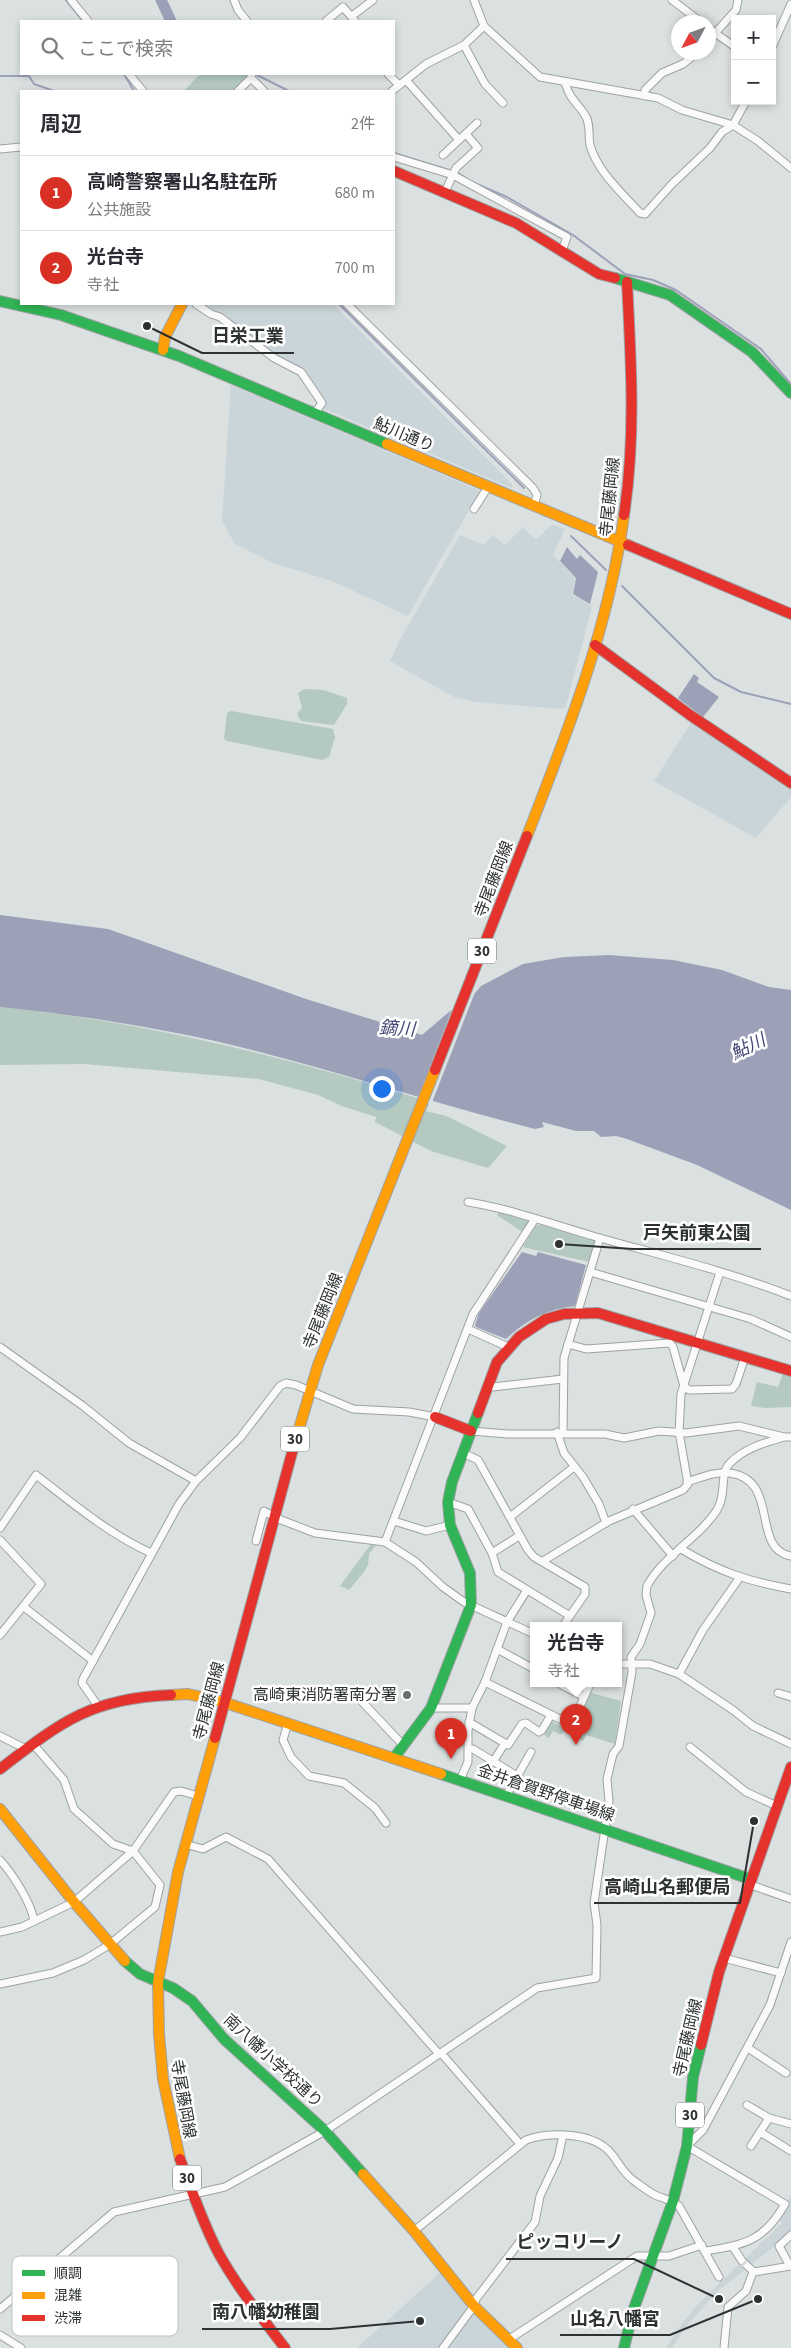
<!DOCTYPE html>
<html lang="ja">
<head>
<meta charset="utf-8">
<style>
	body { margin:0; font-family:"Source Sans 3","Noto Sans JP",sans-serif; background:#f7f7f7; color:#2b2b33 }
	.controls { position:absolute; right:15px; top:15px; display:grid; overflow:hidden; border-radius:0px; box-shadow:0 2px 8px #0003 }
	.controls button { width:45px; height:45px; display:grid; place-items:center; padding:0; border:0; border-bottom:1px solid #e1e1e2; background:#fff; color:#2b2b33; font:25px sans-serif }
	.compass { position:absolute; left:671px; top:15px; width:45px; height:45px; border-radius:50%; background:#fff; box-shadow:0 2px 8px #0003; rotate:229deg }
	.you { position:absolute; left:381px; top:1088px; width:18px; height:18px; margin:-12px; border:4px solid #fff; border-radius:50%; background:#1a73e8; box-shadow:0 0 0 8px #1a73e833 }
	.badge { display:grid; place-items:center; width:32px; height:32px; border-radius:50%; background:#d93025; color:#fff; font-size:16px; font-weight:700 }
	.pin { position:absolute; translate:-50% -41px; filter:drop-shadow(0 1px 2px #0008) }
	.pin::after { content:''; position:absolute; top:26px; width:18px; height:15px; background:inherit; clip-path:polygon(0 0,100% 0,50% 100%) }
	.popup { position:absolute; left:530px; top:1622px; width:92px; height:65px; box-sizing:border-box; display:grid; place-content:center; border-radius:0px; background:#fff; filter:drop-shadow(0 1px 4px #0005); font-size:16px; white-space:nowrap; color:#7c7c81 }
	.popup b { font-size:19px; color:#2b2b33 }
	.popup::after { content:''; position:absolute; left:50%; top:100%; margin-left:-10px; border:10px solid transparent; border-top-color:#fff }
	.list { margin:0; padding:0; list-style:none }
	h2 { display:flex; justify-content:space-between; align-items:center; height:65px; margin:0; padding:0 20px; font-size:21px }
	h2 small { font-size:16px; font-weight:400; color:#7c7c81 }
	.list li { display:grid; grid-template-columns:32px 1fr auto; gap:15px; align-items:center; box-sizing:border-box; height:75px; padding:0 20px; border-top:1px solid #e1e1e2 }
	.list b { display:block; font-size:19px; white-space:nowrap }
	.list p { margin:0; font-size:16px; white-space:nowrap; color:#7c7c81 }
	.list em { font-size:16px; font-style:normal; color:#7c7c81 }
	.icon { flex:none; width:28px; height:28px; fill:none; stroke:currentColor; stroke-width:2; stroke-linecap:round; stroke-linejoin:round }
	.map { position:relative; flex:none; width:791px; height:2348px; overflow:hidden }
	.search { position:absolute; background:#fff; box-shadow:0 2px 8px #0003; left:20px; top:20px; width:375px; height:55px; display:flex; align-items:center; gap:12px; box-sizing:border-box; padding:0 18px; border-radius:0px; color:#7c7c81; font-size:19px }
	.panel { position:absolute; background:#fff; box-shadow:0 2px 8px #0003; left:20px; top:90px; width:375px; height:215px; border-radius:0px }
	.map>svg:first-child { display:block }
	.built { fill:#c9d5d8 }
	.green { fill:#b4c9c0 }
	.water { fill:#9da1b8 }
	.pier { fill:#dbe0e1 }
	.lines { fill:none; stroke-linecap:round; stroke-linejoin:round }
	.stream { stroke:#9da1b8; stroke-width:2 }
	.river { stroke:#9da1b8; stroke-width:11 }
	.street-casing { stroke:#9ea2a3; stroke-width:9 }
	.fast-casing { stroke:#9ea2a3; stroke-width:12 }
	.slow-casing { stroke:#9ea2a3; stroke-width:12 }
	.jam-casing { stroke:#9ea2a3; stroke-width:12 }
	.street { stroke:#fafafa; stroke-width:7 }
	.fast { stroke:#30b455; stroke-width:10 }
	.slow { stroke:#ff9f0a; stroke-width:10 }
	.jam { stroke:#e5322d; stroke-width:10 }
	.rail { stroke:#d0d2d3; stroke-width:2; stroke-dasharray:9 9; stroke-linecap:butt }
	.poi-dot { fill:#6a6e6f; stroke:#fff; stroke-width:2 }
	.labels { text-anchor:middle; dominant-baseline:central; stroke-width:5; stroke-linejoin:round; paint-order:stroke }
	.shield { fill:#fff; stroke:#6c6f70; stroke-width:1 }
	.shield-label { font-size:15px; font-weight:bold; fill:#2d3132 }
	.street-label { font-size:16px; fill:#2d3132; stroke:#fff }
	.poi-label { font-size:16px; fill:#2d3132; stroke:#fff; text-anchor:end }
	.water-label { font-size:18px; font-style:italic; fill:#444776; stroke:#fff }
	.key { fill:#fff; stroke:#c0c1c2; stroke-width:1 }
	.key-label { font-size:14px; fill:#2d3132 }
	.leader { fill:none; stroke:#2d3132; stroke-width:2 }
	.callout-dot { fill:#2d3132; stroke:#fff; stroke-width:2 }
	.callout-label { font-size:18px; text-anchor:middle; font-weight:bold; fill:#2d3132; stroke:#fff; stroke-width:5; stroke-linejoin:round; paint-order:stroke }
</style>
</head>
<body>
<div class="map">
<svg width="791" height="2348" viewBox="0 0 791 2348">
	<rect width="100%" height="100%" fill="#dbe0e1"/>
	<g class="built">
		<polygon points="201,304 333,304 482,454 512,484 512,488 322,408 303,372 275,355 221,314"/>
		<polygon points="231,385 480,491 408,616 332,581 273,563 235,544 222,521"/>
		<polygon points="552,524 565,529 553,555 575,578 572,595 592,606 566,706 562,709 476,702 454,697 390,661 401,638 460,535 484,545 493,535 505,545 523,527 536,540"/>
		<polygon points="691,723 791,789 791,797 756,838 654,781"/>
		<polygon points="791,2195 791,2233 719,2290 687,2325 672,2348 666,2348 683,2322 699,2303 782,2223 778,2219"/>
		<polygon points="440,2273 467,2307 466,2313 438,2348 357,2348"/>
		<polygon points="472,2315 475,2316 509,2348 447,2348"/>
	</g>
	<g class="green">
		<polygon points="204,74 249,75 233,91 184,91 198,76"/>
		<polygon points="305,689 323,690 347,698 347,704 334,725 301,721 297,714 302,708 298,693"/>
		<polygon points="231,711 333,729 335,737 329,757 322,760 227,741 224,739 227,713"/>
		<path d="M0,1007C147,1022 290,1058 430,1102L426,1111L446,1116L507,1146L488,1168L431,1151L375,1122L376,1117L342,1106L318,1095L259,1079L84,1064L0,1065Z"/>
		<polygon points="500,1210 528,1220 530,1224 524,1233 497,1215"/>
		<polygon points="541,1224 593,1239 595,1242 589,1262 523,1247 535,1226"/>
		<polygon points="783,1373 791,1376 791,1407 765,1408 751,1406 757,1382 778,1387"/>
		<polygon points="371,1544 377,1544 369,1554 368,1565 363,1573 349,1590 340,1586"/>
		<polygon points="588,1692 621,1701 615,1744 586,1735 583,1741 564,1731 561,1735 553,1731 549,1738 544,1735 551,1721 570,1731"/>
	</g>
	<g class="water">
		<polygon points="567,547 577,559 580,555 598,572 590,604 573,594 576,578 560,561"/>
		<polygon points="694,674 699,678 697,682 719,697 703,717 678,698"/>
		<path d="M0,915L108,929L306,999L422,1035L449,1012L469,1000L481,986L523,964L564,957L609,955L673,960L722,970L769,987L791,990V1210L697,1165L627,1139L616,1136L601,1137L594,1131H576L542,1122L544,1127L535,1129C433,1103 334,1070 232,1045C156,1027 78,1015 0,1007Z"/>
		<path d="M522,1252L536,1256L538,1252L586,1265L575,1306C547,1309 526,1320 506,1339L476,1327L475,1325L479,1313Z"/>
	</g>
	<polygon class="pier" points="477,987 431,1105 417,1100 453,1007 467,998"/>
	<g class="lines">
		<g class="stream">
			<polyline points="66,0 83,21"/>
			<polyline points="124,74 134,91"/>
			<polyline points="257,75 289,91"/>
			<polyline points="0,76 29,76 34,84 54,91"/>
			<polyline points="394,153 452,171"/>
			<polyline points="458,173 466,178"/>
			<polyline points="472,182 507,197 573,235 625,274 653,280 676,290 761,349 791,384"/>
			<polyline points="339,304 524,488"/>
			<polyline points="571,536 606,570"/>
			<polyline points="622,586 714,678 741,692 791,704"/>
		</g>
		<polyline class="river" points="161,0 171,21"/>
		<defs>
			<g id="street">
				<polyline points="71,0 88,21"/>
				<polyline points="234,0 238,10 247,21"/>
				<polyline points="474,0 484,26 540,77 658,98 682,110 733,125 758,141 791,168"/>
				<polyline points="672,0 701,22"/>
				<polyline points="352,16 373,0"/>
				<polyline points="326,21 343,7 355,21"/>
				<polyline points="708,28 735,47"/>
				<polyline points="708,41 736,10 738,0"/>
				<polyline points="464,45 485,84 503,103"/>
				<polyline points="772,47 791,4"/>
				<polyline points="129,74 143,91"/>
				<polyline points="388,74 399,85"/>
				<polyline points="251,78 264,91"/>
				<polyline points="406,80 459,140"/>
				<path d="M565,83C571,101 576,101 585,115C591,124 588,135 590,145C597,171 622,193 640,213L645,214L672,184L710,148L722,132L733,125L746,101"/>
				<polyline points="238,91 251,78 252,74"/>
				<polyline points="392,91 426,64 464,45 484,26"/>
				<polyline points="645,96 645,90 662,73 683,64 698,52"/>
				<polyline points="0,149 21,147"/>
				<polyline points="443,155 477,123"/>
				<polyline points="394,157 453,175 567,237 562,251"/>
				<polyline points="445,192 456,168 478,148 466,134"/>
				<polyline points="196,304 211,314 220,317 274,358 301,372 322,403 315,413"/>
				<polyline points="347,304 533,488 537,495 534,506"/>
				<polyline points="474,509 488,487"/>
				<path d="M468,1202C511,1209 552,1224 593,1236C660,1255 727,1271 791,1296"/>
				<polyline points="590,1272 751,1319 791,1337"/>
				<polyline points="468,1329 508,1347"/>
				<polyline points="568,1344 586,1349 670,1343 673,1347 684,1386 689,1390 732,1389 736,1384 745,1357"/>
				<polyline points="0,1347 83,1406 129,1443 196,1481"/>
				<polyline points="488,1385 493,1387 563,1379"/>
				<polyline points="471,1431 508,1434 605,1434 624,1438 659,1431 686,1433 739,1426 784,1437 791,1437"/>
				<polyline points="557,1432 564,1453 583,1477 599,1504 606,1523"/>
				<polyline points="563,1433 564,1358 600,1238"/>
				<polyline points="463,1453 478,1460 528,1550 534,1557 585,1587 585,1594 563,1626"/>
				<path d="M687,1482C700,1478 716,1471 729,1473C781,1479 750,1549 791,1556"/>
				<polyline points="448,1502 468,1509 492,1553 498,1572 570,1616"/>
				<polyline points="633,1509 673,1556"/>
				<polyline points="510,1517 574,1467"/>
				<polyline points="394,1521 426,1531 450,1525"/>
				<path d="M0,1528L36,1475C72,1503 109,1534 151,1553"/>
				<polyline points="0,1540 41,1584 0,1635"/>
				<polyline points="256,1541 264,1511 276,1518 315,1533 385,1542 416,1562 443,1587 464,1602 534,1634"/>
				<polyline points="385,1542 473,1314 535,1219"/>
				<path d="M681,1549C720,1572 747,1581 791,1589"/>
				<polyline points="492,1553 519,1536"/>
				<polyline points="543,1561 609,1521 683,1490 688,1484 679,1432 681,1394 720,1272"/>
				<polyline points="24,1607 93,1661"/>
				<polyline points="497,1649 534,1669"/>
				<polyline points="618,1664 650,1664 679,1674 733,1710 753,1726 791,1744"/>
				<polyline points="679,1674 703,1630 740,1577"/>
				<polyline points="485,1682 568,1723 573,1722 590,1684"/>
				<polyline points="560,1684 584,1697"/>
				<polyline points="351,1690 402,1744"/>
				<polyline points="778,1693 791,1697"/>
				<polyline points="98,1706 82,1683 83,1679 179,1504 196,1481 240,1438 280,1386 286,1383 296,1385 353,1409 409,1412 435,1417"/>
				<polyline points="431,1708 472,1708"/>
				<polyline points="469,1722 508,1745 522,1724 526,1723 539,1732 542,1730 551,1715"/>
				<polyline points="288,1723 283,1740 291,1757 309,1776 344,1783 375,1808 386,1823"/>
				<polyline points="0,1736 26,1749"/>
				<polyline points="690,1747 746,1792 777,1806"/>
				<polyline points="469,1749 473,1749 517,1776"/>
				<polyline points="493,1762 505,1743"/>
				<polyline points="460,1780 468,1762 468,1730 472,1708 485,1682 507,1622 527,1590"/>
				<polyline points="506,1796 531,1752"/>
				<polyline points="185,1844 203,1849 226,1837 268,1859 439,2054"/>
				<path d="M0,1860C12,1873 32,1904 34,1921"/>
				<polyline points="748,1884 791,1899"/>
				<polyline points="0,1932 22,1927 74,1902 133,1851 174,1792 181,1791 198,1796"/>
				<polyline points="724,1958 781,1973"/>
				<polyline points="0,1984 53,1973 84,1960 109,1945 155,1907 160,1885 133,1851 113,1844 74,1809 64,1780 33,1744"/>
				<polyline points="748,2048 786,2073"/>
				<polyline points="441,2053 520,2144"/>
				<polyline points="747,2105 769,2118 791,2124"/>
				<polyline points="760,2132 791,2151"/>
				<polyline points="751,2146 769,2118"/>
				<path d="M414,2231L526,2140C549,2132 589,2132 608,2150C618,2160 621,2171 633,2180C640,2185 647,2191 655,2195C664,2199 672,2200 679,2206L719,2277"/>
				<polyline points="733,2247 742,2261 754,2272 791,2266"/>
				<path d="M706,2251C746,2244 764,2241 785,2204L687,2146L703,2130L770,2005L791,1942"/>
				<polyline points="790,2266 779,2246 791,2235"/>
				<path d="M0,2309L114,2212L225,2187L325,2131L537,1988L596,1978L597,1925L594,1903L609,1801L607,1779L613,1754L619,1746L632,1672L631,1657L640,1644L651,1613L646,1595L647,1586C663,1556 699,1538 717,1510C727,1494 719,1474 730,1463C745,1448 764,1443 784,1437"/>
				<polyline points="0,2335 21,2348"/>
				<polyline points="508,2340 637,2256 669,2256 702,2245"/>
				<polyline points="443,2348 474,2306 476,2299 535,2222 540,2196 558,2158 563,2135"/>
				<polyline points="724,2348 728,2307 746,2291 753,2272"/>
			</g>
			<g id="fast">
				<polyline points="615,278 670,295 752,352 791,393"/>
				<polyline points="0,301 61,315 179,356 387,444"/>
				<polyline points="394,1758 431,1708 471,1605 470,1573 450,1525 448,1502 452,1482 478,1413"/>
				<polyline points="441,1774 750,1879"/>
				<polyline points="125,1961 140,1974 173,1988 192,2001 224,2039 325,2131 363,2174"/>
				<polyline points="624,2348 633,2311 673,2201 687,2146 693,2077 701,2045"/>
			</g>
			<g id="slow">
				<polyline points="163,350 165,337 182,304"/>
				<polyline points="387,444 628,545"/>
				<path d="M527,836C568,731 609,627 624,515"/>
				<polyline points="293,1449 318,1365 435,1070"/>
				<polyline points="171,1695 188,1694 223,1702 441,1774"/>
				<polyline points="0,1809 74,1902 125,1961"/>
				<polyline points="180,2159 163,2079 159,2034 158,1982 178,1872 215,1738"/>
				<polyline points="363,2174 414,2231 474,2306 517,2348"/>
			</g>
			<g id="jam">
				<polyline points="394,171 516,223 599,274 615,278"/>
				<path d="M624,515C636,437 631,360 627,282"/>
				<polyline points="628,545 791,614"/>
				<polyline points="595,645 690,715 791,783"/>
				<polyline points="435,1070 527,836"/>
				<polyline points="478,1413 497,1362 519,1337 546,1319 564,1314 598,1313 791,1371"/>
				<polyline points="435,1417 471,1431"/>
				<polyline points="215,1738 293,1449"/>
				<path d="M0,1769C61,1722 91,1698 171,1695"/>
				<polyline points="701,2045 719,1972 791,1767"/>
				<path d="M180,2159C192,2191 203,2224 219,2254C238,2288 262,2318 285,2348"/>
			</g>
		</defs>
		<use href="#street" class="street-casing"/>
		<use href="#fast" class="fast-casing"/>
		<use href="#slow" class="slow-casing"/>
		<use href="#jam" class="jam-casing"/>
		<use href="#street" class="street"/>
		<use href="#fast" class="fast"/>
		<use href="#slow" class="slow"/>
		<use href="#jam" class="jam"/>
		<polyline class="rail" points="669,2348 701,2305 791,2218"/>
	</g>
	<circle class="poi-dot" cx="407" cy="1695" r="5"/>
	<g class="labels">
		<g class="shield">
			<rect x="468" y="938.5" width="28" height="25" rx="4"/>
			<rect x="281" y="1426.5" width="28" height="25" rx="4"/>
			<rect x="676" y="2102.5" width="28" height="25" rx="4"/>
			<rect x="173" y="2165.5" width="28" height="25" rx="4"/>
		</g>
		<g class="shield-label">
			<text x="482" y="951">30</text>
			<text x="295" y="1439">30</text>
			<text x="690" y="2115">30</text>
			<text x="187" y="2178">30</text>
		</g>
		<g class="street-label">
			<text transform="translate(404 435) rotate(23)">鮎川通り</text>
			<text transform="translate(610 497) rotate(-84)">寺尾藤岡線</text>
			<text transform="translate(494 879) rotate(-69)">寺尾藤岡線</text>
			<text transform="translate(323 1311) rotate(-68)">寺尾藤岡線</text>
			<text transform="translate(209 1701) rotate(-75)">寺尾藤岡線</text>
			<text transform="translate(546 1793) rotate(19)">金井倉賀野停車場線</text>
			<text transform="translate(688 2038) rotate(-77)">寺尾藤岡線</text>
			<text transform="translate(273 2061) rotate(43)">南八幡小学校通り</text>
			<text transform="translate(183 2099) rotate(80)">寺尾藤岡線</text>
		</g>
		<g class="poi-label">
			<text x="397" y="1695">高崎東消防署南分署</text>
		</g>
		<g class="water-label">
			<text transform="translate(397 1029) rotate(3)">鏑川</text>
			<text transform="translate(748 1047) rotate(-26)">鮎川</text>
		</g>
	</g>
	<rect x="12" y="2256" width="166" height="80" rx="8" class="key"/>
	<rect x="22" y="2270" width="23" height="6" fill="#30b455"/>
	<rect x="22" y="2292" width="23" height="7" fill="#ff9f0a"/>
	<rect x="22" y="2315" width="23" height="6" fill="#e5322d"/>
	<g class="key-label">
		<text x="54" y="2278">順調</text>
		<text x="54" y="2300">混雑</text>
		<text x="54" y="2323">渋滞</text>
	</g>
	<path class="leader" d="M147 326L202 353H294M559 1244L633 1249H761M754 1821L740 1903H594M719 2299L634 2259H506M420 2321L330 2329H202M758 2299L670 2335H560"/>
	<g class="callout-dot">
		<circle cx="147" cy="326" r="5"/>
		<circle cx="559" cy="1244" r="5"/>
		<circle cx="754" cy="1821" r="5"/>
		<circle cx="719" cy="2299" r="5"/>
		<circle cx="420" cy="2321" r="5"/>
		<circle cx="758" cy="2299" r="5"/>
	</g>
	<g class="callout-label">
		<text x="248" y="342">日栄工業</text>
		<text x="697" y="1239">戸矢前東公園</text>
		<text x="667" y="1893">高崎山名郵便局</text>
		<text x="570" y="2248">ピッコリーノ</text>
		<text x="266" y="2318">南八幡幼稚園</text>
		<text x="615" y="2325">山名八幡宮</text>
	</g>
</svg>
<div class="controls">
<button>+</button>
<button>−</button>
</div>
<svg class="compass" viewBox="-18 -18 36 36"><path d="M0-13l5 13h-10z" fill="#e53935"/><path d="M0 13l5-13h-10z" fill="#7c7c81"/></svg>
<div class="you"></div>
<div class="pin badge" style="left:451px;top:1759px">1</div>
<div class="pin badge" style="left:576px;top:1745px">2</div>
<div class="popup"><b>光台寺</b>寺社</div>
<div class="search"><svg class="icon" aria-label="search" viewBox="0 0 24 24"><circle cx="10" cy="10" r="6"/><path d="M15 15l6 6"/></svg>ここで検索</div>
<section class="panel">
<h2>周辺<small>2件</small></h2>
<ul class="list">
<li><span class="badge">1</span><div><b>高崎警察署山名駐在所</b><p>公共施設</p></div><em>680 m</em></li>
<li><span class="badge">2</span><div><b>光台寺</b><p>寺社</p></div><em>700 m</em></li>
</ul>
</section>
</div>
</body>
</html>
